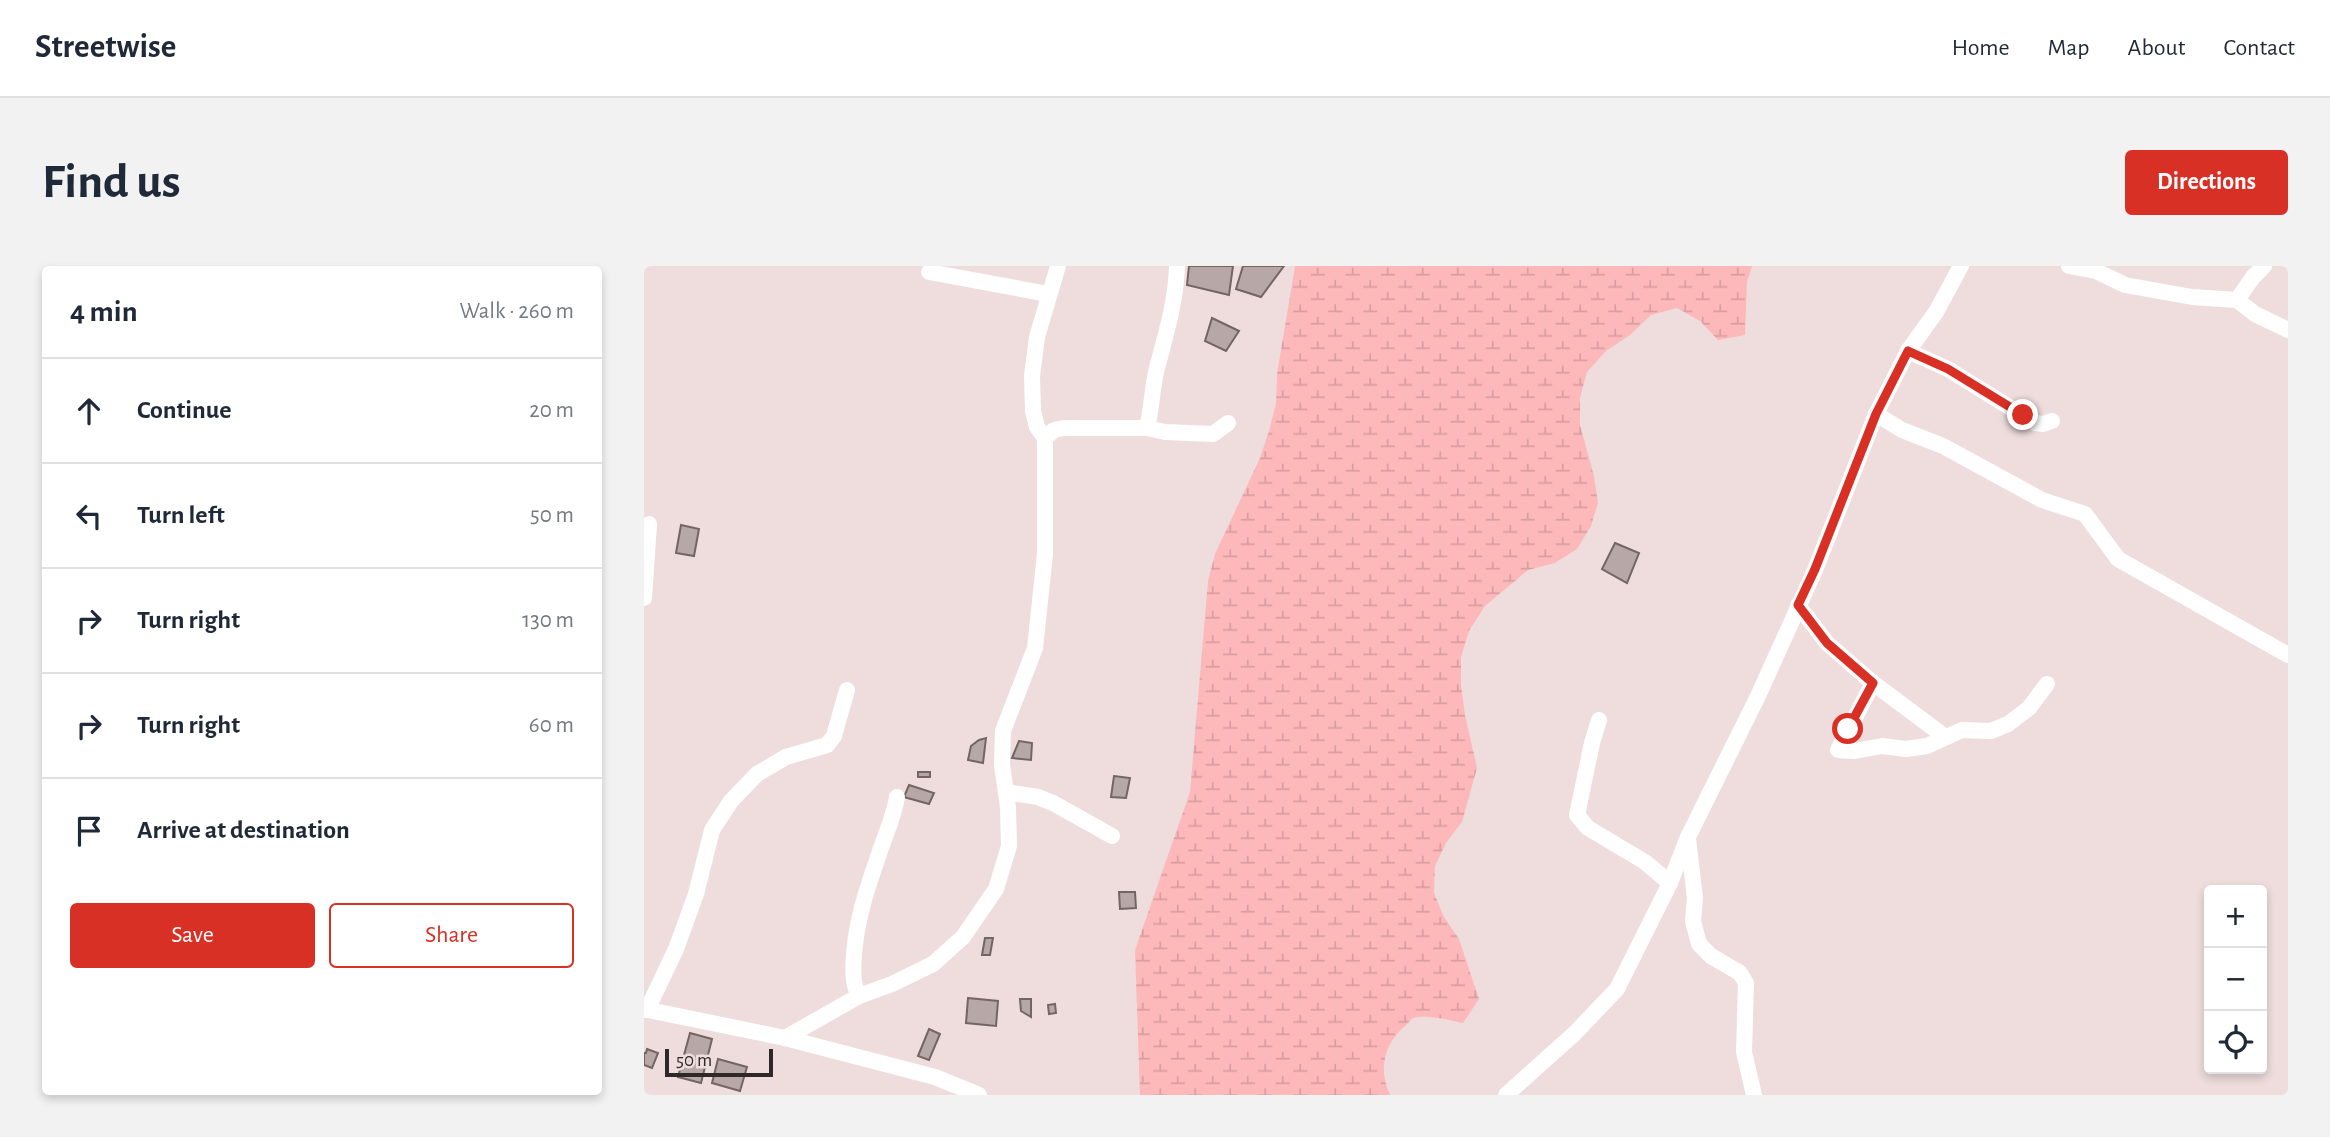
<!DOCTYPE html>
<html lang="en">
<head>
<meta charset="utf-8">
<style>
	body { margin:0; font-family:"Alegreya Sans",sans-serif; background:#f2f2f3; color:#1f2937 }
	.controls { position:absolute; right:21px; bottom:21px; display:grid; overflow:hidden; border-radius:7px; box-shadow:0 4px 10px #0003 }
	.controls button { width:63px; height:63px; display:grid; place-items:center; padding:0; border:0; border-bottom:2px solid #e0e1e3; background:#fff; color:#1f2937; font:35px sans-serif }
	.scale { position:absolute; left:21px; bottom:18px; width:108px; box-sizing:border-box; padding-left:7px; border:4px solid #2e2828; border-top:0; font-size:19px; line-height:24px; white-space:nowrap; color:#2e2828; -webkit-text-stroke:5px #efdddd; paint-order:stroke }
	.stop { position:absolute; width:21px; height:21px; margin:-16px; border:5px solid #d93025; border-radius:50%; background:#fff }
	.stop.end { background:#d93025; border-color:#fff; box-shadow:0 2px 7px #0008 }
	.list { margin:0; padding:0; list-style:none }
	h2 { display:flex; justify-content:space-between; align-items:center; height:91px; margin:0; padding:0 28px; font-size:30px }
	h2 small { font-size:23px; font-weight:400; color:#747a83 }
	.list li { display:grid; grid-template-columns:46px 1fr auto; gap:21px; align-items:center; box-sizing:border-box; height:105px; padding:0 28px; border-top:2px solid #e0e1e3 }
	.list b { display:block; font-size:26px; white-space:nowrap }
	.list em { font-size:23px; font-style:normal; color:#747a83 }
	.actions { display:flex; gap:14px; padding:21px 28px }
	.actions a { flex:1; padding:16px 0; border:2px solid #d93025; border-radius:7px; text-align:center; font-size:24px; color:#d93025 }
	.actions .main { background:#d93025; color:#fff }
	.icon { flex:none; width:38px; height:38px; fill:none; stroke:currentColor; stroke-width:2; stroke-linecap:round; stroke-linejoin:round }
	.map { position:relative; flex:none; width:1644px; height:829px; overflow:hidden; border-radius:7px }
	header { display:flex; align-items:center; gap:42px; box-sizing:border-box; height:98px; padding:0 35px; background:#fff; border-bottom:2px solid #e0e1e3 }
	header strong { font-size:33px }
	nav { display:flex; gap:38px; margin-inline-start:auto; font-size:24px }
	.intro { display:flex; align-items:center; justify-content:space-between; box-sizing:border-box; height:168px; padding:0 42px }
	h1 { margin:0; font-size:49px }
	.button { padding:18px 32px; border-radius:7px; background:#d93025; color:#fff; font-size:24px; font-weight:700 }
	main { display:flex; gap:42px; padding:0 42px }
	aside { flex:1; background:#fff; border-radius:7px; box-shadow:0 4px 10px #0003 }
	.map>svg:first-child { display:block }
	.wetland { fill:url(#wetland-marsh) }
	.building { fill:#b7a7a7; stroke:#746565; stroke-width:2 }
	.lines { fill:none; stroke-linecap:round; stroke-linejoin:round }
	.street { stroke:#fff; stroke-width:16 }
	.route { stroke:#d93025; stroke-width:9 }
</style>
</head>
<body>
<header>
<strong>Streetwise</strong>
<nav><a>Home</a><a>Map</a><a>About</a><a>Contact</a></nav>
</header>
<div class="intro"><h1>Find us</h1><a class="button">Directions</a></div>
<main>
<aside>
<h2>4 min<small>Walk · 260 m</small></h2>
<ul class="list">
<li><svg class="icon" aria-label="ahead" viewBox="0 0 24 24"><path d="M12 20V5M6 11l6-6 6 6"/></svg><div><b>Continue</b></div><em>20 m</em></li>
<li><svg class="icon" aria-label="left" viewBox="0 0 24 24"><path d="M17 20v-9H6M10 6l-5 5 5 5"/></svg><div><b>Turn left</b></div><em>50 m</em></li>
<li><svg class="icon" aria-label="right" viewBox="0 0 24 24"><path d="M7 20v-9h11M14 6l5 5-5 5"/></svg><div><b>Turn right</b></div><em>130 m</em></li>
<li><svg class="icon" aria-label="right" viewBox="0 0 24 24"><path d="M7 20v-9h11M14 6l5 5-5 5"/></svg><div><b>Turn right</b></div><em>60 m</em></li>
<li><svg class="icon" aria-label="arrive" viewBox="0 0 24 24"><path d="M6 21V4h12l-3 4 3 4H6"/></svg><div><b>Arrive at destination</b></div></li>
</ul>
<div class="actions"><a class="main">Save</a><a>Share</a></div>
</aside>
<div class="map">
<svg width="1644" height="829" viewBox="0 0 1644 829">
	<defs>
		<pattern id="wetland-marsh" width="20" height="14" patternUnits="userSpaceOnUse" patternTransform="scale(1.75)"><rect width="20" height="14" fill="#fdb8ba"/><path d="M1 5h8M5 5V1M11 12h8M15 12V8" fill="none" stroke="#d99ea0"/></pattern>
	</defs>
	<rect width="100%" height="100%" fill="#efdddd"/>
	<path class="wetland" d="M651,0H1108L1103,16L1101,69L1074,74L1056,55L1033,42L1007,49L986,69L962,85L943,106L936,132V159L950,210L954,237L947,260L933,283L911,297L884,304L841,340L825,365L817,391V419L821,449L833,502L818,556L802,577L791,600L790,627L800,651L815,673L835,733L819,757C806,754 782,748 769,752C766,754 764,757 761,760C740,778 734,803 746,829H496L491,684L546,526L564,315L571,288L616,192L625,165L632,137L633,108Z"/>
	<g class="building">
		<polygon points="545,0 589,0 585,29 543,19"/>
		<polygon points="599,0 640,0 617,31 592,23"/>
		<polygon points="568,52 595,65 582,85 561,75"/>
		<polygon points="37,259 55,263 50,290 32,287"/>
		<polygon points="971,277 995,287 983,317 958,303"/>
		<polygon points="342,472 339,497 324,494 327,480 335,474"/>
		<polygon points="375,475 388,477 387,494 368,492"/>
		<rect x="274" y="506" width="12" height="5"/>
		<polygon points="470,510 486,512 482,532 467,531"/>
		<polygon points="265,519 290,527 285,538 260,531"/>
		<polygon points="475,626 491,626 492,642 476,643"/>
		<polygon points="341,672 349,672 346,689 338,689"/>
		<polygon points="324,732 354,735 352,760 322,757"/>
		<polygon points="376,733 387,733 387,751 377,745"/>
		<polygon points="411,738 412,747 405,748 404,739"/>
		<polygon points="285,763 296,768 285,794 274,790"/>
		<polygon points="46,767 68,773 57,817 34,811"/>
		<polygon points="3,783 14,787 8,802 0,799 0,787 2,787"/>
		<polygon points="74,793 103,801 96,825 68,817"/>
	</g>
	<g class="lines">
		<g class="street">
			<polyline points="1425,0 1452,5 1481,19 1548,31 1593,34 1611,48 1644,64"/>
			<polyline points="285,6 404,28"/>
			<polyline points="1593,34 1609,11 1620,0"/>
			<polyline points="1264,85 1304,103 1391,157 1399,158 1408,155"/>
			<polyline points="1232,148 1258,164 1299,180 1398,234 1441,248 1474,293 1644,389"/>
			<path d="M503,162C508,142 508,121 513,102C522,68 532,35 533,0"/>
			<polyline points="401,172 393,161 389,145 388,110 393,71 414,0"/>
			<polyline points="0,332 5,258"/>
			<polyline points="1154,339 1183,377 1229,417 1300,470"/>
			<polyline points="1229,417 1194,484 1211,485 1238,480 1262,483 1283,480 1318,464 1347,465 1364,458 1385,442 1403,418"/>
			<polyline points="955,454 948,477 933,549 944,562 1001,596 1026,617"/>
			<polyline points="362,526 394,531 409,537 468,570"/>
			<polyline points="1044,573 1051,632 1049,655 1055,678 1067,690 1096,707 1102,717 1100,786 1110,829"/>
			<path d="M215,730C208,717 209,703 210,688C213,651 223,623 235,588C241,569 250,551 253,531"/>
			<polyline points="0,743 141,772 291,811 335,829"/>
			<polyline points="3,744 32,683 52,628 68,564 87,535 113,508 142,491 183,479 190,470 203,424"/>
			<polyline points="141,772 215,730 248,718 289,698 319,671 352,623 365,580 364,541 358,499 359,465 391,382 401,288 401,172 410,164 420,162 503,162 521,166 569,168 584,157"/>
			<polyline points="862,829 930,768 973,723 1026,617 1044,571 1114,430 1171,304 1232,148 1264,85 1292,46 1317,0"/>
		</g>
	</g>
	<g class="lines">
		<polyline class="route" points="1204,463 1229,417 1183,377 1154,339 1171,303 1232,148 1264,85 1304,103 1379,149"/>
	</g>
</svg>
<div class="controls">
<button>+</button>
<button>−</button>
<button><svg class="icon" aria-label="locate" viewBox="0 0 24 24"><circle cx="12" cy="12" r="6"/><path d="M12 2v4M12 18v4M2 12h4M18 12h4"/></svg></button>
</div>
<div class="scale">50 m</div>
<div class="stop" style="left:1204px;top:463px"></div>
<div class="stop end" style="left:1379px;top:149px"></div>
</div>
</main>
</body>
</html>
